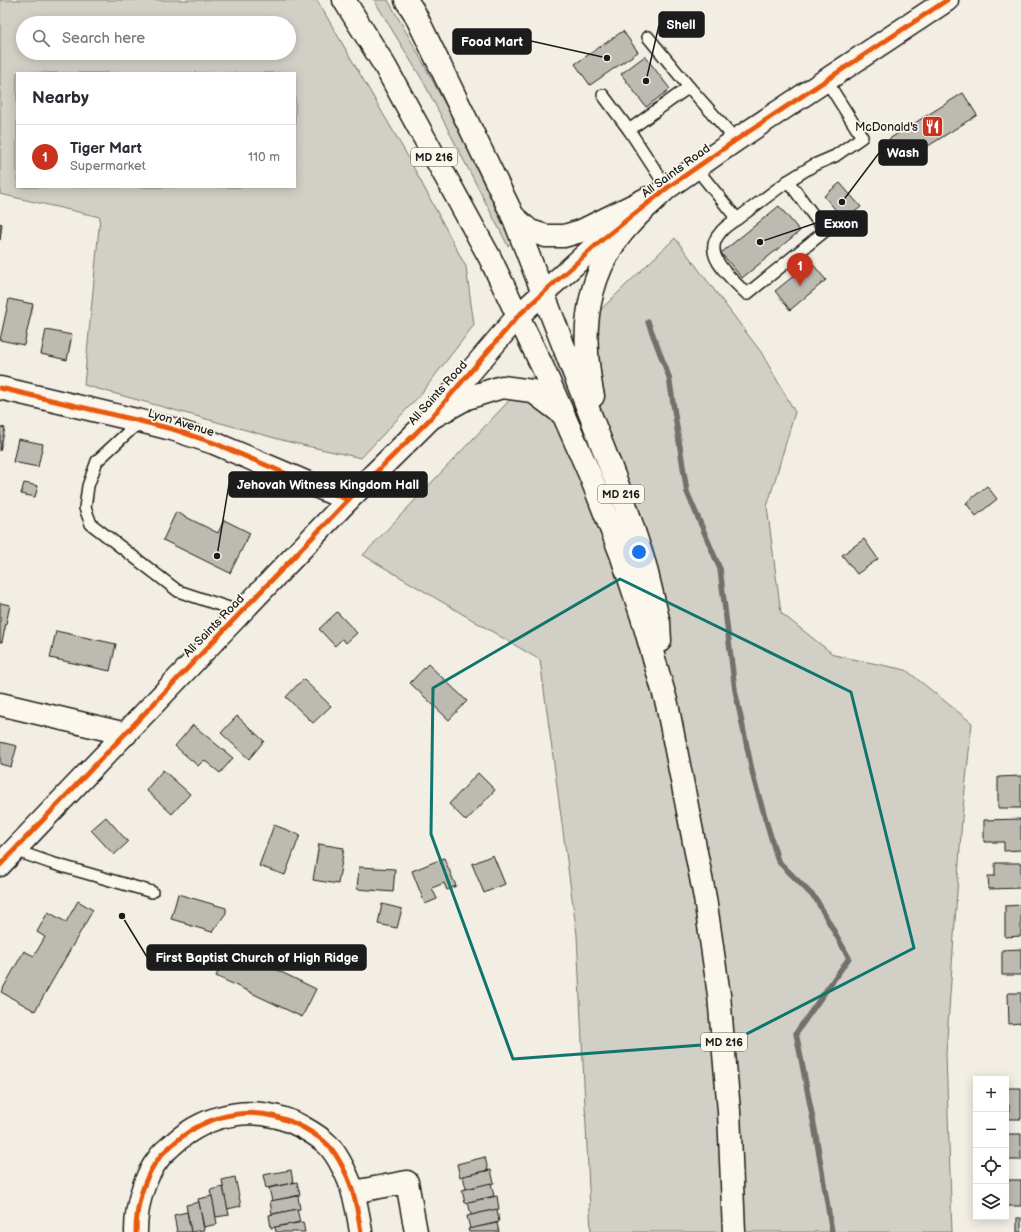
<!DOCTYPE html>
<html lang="en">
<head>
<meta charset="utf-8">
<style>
	body { margin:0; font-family:"Balsamiq Sans",sans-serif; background:#f7f7f7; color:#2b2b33 }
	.controls { position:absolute; right:12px; bottom:12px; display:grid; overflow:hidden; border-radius:0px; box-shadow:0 2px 10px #0003 }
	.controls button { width:36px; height:36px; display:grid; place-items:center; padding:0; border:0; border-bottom:1px solid #e1e1e2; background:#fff; color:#2b2b33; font:20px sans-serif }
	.you { position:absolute; left:639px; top:552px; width:14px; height:14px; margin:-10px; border:3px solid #fff; border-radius:50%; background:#1a73e8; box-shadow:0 0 0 6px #1a73e833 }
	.badge { display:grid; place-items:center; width:26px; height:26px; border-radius:50%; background:#c8321e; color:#fff; font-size:13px; font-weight:700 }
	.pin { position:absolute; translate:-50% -33px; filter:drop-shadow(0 1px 2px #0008) }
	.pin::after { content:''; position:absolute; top:21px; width:14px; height:12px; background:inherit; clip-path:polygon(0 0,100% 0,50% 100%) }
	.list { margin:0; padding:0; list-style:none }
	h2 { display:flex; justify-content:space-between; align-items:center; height:52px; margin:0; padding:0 16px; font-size:17px }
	h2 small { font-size:13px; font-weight:400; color:#7c7c81 }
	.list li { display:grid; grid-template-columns:26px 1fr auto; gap:12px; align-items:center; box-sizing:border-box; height:64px; padding:0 16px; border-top:1px solid #e1e1e2 }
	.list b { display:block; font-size:15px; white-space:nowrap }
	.list p { margin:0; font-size:13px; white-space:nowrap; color:#7c7c81 }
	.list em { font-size:13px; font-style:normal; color:#7c7c81 }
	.icon { flex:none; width:22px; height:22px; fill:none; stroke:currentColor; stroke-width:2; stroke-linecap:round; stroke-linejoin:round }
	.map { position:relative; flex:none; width:1021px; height:1232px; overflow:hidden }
	.search { position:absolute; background:#fff; box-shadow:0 2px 10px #0003; left:16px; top:16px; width:280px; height:44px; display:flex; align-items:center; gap:10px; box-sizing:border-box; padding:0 14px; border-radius:22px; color:#7c7c81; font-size:15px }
	.panel { position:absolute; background:#fff; box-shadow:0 2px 10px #0003; left:16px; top:72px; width:280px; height:116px; border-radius:0px }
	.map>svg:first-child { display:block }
	.green { fill:#d2cfc6; stroke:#777671; fill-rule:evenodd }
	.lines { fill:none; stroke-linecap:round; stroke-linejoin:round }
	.stream { stroke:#716f6b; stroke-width:5.5 }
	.building { fill:#bdbab1; stroke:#1c1c1c }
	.lane-casing { stroke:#1c1c1c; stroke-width:14 }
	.street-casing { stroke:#1c1c1c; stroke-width:25 }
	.secondary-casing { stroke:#1c1c1c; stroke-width:25 }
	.primary-casing { stroke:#1c1c1c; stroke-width:25 }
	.lane { stroke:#fbf7ec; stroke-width:11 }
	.street { stroke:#fbf7ec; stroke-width:22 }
	.secondary { stroke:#fbf7ec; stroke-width:22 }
	.primary { stroke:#fbf7ec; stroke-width:22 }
	.cycleway-casing { stroke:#fbf7ec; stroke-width:8 }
	.cycleway { stroke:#e8590c; stroke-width:5 }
	.marked { fill:none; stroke:#0f766e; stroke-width:3; stroke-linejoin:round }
	.labels { text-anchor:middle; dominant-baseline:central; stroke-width:3.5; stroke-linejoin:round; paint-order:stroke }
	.shield { fill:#fbf7ec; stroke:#5f5e5a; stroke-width:1 }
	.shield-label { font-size:11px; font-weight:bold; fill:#1c1c1c }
	.poi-label { font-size:12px; fill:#1c1c1c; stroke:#fbf7ec; text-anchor:end }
	.street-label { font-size:12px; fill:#1c1c1c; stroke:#fbf7ec }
	.leader { fill:none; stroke:#1c1c1c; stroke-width:1.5 }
	.callout-dot { fill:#1c1c1c; stroke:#fbf7ec; stroke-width:1.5 }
	.callout { fill:#1c1c1c; stroke:#1c1c1c; stroke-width:1.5 }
	.callout-label { font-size:13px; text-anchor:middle; font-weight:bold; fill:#fff }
</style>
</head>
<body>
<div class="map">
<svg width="1021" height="1232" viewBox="0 0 1021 1232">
	<rect width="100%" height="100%" fill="#f2eee4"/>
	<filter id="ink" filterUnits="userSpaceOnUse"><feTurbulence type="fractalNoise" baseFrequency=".025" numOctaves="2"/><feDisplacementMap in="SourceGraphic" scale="8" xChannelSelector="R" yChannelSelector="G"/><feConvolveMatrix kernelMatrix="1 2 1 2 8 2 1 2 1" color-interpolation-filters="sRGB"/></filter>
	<g filter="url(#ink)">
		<g class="green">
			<path d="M0,0H317L407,155L466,267L474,325L420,395L361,458L289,442L84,385L100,217L0,194ZM23,23H289V53H23ZM17,73H295V187H17Z"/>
			<polygon points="374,0 388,0 414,46 457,126 511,242 508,246 423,81"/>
			<polygon points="675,238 761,352 795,412 767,507 781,613 834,655 906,670 972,723 962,818 946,1054 952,1232 591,1232 577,935 540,660 363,555 542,366"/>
		</g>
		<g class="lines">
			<polyline class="stream" points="648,322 669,377 687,492 720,569 735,690 754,780 778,861 816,899 849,958 796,1033 815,1130 832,1232"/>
		</g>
		<g class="building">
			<polygon points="623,31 638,52 590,85 575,64"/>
			<polygon points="645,56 670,89 646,107 621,74"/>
			<polygon points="963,93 977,115 903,162 889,139"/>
			<polygon points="840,183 861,207 844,220 824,196"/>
			<polygon points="779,206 800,231 742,278 721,253"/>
			<polygon points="0,223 2,224 0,240"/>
			<polygon points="811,262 826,280 790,310 775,291"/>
			<polygon points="9,299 33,304 24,345 0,340"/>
			<polygon points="46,330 72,335 67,360 41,354"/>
			<polygon points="0,427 5,428 0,451"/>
			<polygon points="18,439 43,444 38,467 13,462"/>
			<polygon points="24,483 38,486 35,497 21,494"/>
			<polygon points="987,486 997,499 976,516 966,503"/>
			<polygon points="176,512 218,533 224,520 250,533 230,573 163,540"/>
			<polygon points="864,539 878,559 857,574 842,555"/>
			<polygon points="0,603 10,605 2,642 0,642"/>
			<polygon points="337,612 357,633 346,643 342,639 335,646 319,629"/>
			<polygon points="56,631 116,644 110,671 50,658"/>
			<polygon points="428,664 467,701 449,720 410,683"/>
			<polygon points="303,679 331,706 313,723 286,697"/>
			<polygon points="237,716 264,741 249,759 221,733"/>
			<polygon points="193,725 233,758 220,773 204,760 198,766 175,746"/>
			<polygon points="0,742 17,746 11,767 0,764"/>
			<polygon points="163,770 190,794 172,814 146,790"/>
			<polygon points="478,773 495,790 466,821 449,804"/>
			<polygon points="1021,776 1021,808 998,808 998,777"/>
			<polygon points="106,817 128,842 114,855 91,830"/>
			<polygon points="1021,819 1021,850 1004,851 1004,842 984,842 984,820"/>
			<polygon points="274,825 300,835 285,875 259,866"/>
			<polygon points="319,844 344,848 338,884 313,880"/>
			<polygon points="493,855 505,884 484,893 472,864"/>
			<polygon points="444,858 456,886 447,890 444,883 432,888 437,899 425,904 412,871"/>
			<polygon points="995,863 1021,863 1021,888 989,889 988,876 995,876"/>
			<polygon points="359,867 395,869 393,892 357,889"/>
			<polygon points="178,894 226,908 226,913 212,932 185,924 185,923 171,919"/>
			<polygon points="78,901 93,910 35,1011 1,992 24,951 34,956 45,937 37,932 48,912 66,922"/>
			<polygon points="382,904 402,909 397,928 378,924"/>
			<polygon points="1021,905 1021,936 1005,937 1005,906"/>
			<polygon points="230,947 316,989 302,1017 216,976"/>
			<polygon points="1021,949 1021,975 1002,975 1002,950"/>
			<polygon points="1008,993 1021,993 1021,1023 1009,1024"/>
			<polygon points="1007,1088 1021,1088 1021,1119 1009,1119 1009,1105 1006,1105"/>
			<polygon points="1006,1134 1021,1134 1021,1160 1007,1160"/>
			<polygon points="485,1157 488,1170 460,1177 457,1164"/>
			<polygon points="291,1170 293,1183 266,1188 263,1175"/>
			<polygon points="491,1170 494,1183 466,1189 463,1176"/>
			<polygon points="235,1177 241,1206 227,1209 222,1180"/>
			<rect x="1006" y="1180" width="15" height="26"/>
			<polygon points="297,1182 300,1195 272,1201 269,1188"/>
			<polygon points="491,1183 494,1196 465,1203 462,1190"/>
			<polygon points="223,1187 229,1215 216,1217 210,1190"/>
			<polygon points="212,1196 217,1224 204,1227 198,1199"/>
			<polygon points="298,1196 300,1209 272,1214 270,1201"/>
			<polygon points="497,1196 499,1209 471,1215 468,1202"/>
			<polygon points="199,1202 204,1230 191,1232 186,1205"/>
			<polygon points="297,1209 300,1222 271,1228 269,1215"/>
			<polygon points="497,1209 499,1222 470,1229 467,1216"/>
			<polygon points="187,1212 191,1232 177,1232 174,1215"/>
			<rect x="1017" y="1218" width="4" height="14"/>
			<polygon points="303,1222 305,1232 276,1232 275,1227"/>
			<polygon points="497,1223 499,1232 469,1232 468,1229"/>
		</g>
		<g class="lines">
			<defs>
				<g id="lane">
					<polyline points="689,87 736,140"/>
					<polyline points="603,95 629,130 667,188"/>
					<polyline points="629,130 689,87 648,37"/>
					<polyline points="696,168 737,219 788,181 814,165 835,156 862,137 826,80"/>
					<path d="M737,219C731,223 724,227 720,233C700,255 733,280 747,294L825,231L788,181"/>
					<polyline points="140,421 97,461 88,486 85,508 91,524 178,591 241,612"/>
					<polyline points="14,850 51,863 152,892"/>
				</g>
				<g id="street">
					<polyline points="0,388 140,421 172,429 214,443 348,500"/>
					<polyline points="0,704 126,734"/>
					<polyline points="353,1192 407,1182 416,1232"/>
					<path d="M136,1232C136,1207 143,1178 159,1158C162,1153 168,1149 172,1145C209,1111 259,1103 304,1128C313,1133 321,1138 328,1145C338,1155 350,1180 353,1193C357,1206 359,1219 361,1232"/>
				</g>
				<polyline id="secondary" points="0,865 348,500 431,418 518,316 543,293 603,239 667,188 736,140 947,0"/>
				<g id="primary">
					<polyline points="344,0 385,66 490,258 542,366 590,475 621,554 642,617 667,704 705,898 719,995 729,1111 734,1232"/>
					<polyline points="406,0 414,12 513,216 543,293 625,504 645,565 659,623 660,641"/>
					<polyline points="513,216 530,231 546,236 564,236 581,231 648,198"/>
					<path d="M593,396C591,388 590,380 589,372C581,318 592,264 630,224C641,211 655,200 667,188"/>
					<polyline points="431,418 467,398 502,387 532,391 564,415"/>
				</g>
			</defs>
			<use href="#lane" class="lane-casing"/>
			<use href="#street" class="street-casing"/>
			<use href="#secondary" class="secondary-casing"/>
			<use href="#primary" class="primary-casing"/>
			<use href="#lane" class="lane"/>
			<use href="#street" class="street"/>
			<use href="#secondary" class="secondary"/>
			<use href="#primary" class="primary"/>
			<defs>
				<g id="cycleway">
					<polyline points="0,388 140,421 172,429 214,443 348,500"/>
					<polyline points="0,865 348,500 431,418 518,316 543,293 603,239 667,188 736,140 947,0"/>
					<path d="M136,1232C136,1207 143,1178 159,1158C162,1153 168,1149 172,1145C209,1111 259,1103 304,1128C313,1133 321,1138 328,1145C338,1155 350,1180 353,1193C357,1206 359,1219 361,1232"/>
				</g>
			</defs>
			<use href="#cycleway" class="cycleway-casing"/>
			<use href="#cycleway" class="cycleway"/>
		</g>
	</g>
	<path class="marked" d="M620,579L851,692L914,948L729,1043L513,1059L431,834L433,688Z"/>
	<defs>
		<symbol id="restaurant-square" viewBox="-11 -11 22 22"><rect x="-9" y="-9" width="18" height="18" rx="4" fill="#c8321e" stroke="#fbf7ec"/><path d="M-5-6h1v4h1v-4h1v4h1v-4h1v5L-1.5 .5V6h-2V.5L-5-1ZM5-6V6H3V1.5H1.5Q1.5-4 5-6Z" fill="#fff"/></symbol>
	</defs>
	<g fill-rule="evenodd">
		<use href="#restaurant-square" x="920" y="114" width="25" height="25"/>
	</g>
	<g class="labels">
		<g class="shield">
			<rect x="411" y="148" width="46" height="18" rx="3"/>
			<rect x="598" y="485" width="46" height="18" rx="3"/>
			<rect x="701" y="1033" width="46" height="18" rx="3"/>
		</g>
		<g class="shield-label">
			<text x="434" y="157">MD 216</text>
			<text x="621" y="494">MD 216</text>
			<text x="724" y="1042">MD 216</text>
		</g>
		<g class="poi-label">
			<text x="918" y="127">McDonald's</text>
		</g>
		<g class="street-label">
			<text transform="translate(676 171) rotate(-36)">All Saints Road</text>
			<text transform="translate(438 393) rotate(-48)">All Saints Road</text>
			<text transform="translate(181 423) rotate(17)">Lyon Avenue</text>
			<text transform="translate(214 626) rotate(-46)">All Saints Road</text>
		</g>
	</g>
	<path class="leader" d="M646 81L659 25M607 58L531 41M842 202L879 153M760 242L816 223M217 556L229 484M122 916L147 957"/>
	<g class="callout-dot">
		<circle cx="646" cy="81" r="4"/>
		<circle cx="607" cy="58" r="4"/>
		<circle cx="842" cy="202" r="4"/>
		<circle cx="760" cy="242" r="4"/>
		<circle cx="217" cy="556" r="4"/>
		<circle cx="122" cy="916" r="4"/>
	</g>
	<g class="callout">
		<rect x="659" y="12" width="45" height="25" rx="4"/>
		<rect x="453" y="29" width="78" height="25" rx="4"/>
		<rect x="879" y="140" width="48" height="25" rx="4"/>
		<rect x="816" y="211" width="51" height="25" rx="4"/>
		<rect x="229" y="472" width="198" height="25" rx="4"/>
		<rect x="147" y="945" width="219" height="25" rx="4"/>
	</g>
	<g class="callout-label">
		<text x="681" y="29">Shell</text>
		<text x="492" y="46">Food Mart</text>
		<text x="903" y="157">Wash</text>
		<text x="841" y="228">Exxon</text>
		<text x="328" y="489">Jehovah Witness Kingdom Hall</text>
		<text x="257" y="962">First Baptist Church of High Ridge</text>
	</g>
</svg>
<div class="controls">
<button>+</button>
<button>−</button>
<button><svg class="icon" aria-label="locate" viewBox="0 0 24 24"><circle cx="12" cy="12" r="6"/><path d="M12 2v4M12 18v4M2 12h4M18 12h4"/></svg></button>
<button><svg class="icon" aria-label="layers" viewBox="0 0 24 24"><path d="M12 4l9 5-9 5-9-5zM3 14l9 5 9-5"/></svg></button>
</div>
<div class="you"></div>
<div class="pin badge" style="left:800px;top:286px">1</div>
<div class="search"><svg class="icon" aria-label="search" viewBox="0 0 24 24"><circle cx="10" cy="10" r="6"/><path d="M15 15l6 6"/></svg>Search here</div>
<section class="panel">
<h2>Nearby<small></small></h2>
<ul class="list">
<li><span class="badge">1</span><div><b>Tiger Mart</b><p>Supermarket</p></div><em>110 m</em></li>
</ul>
</section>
</div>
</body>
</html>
